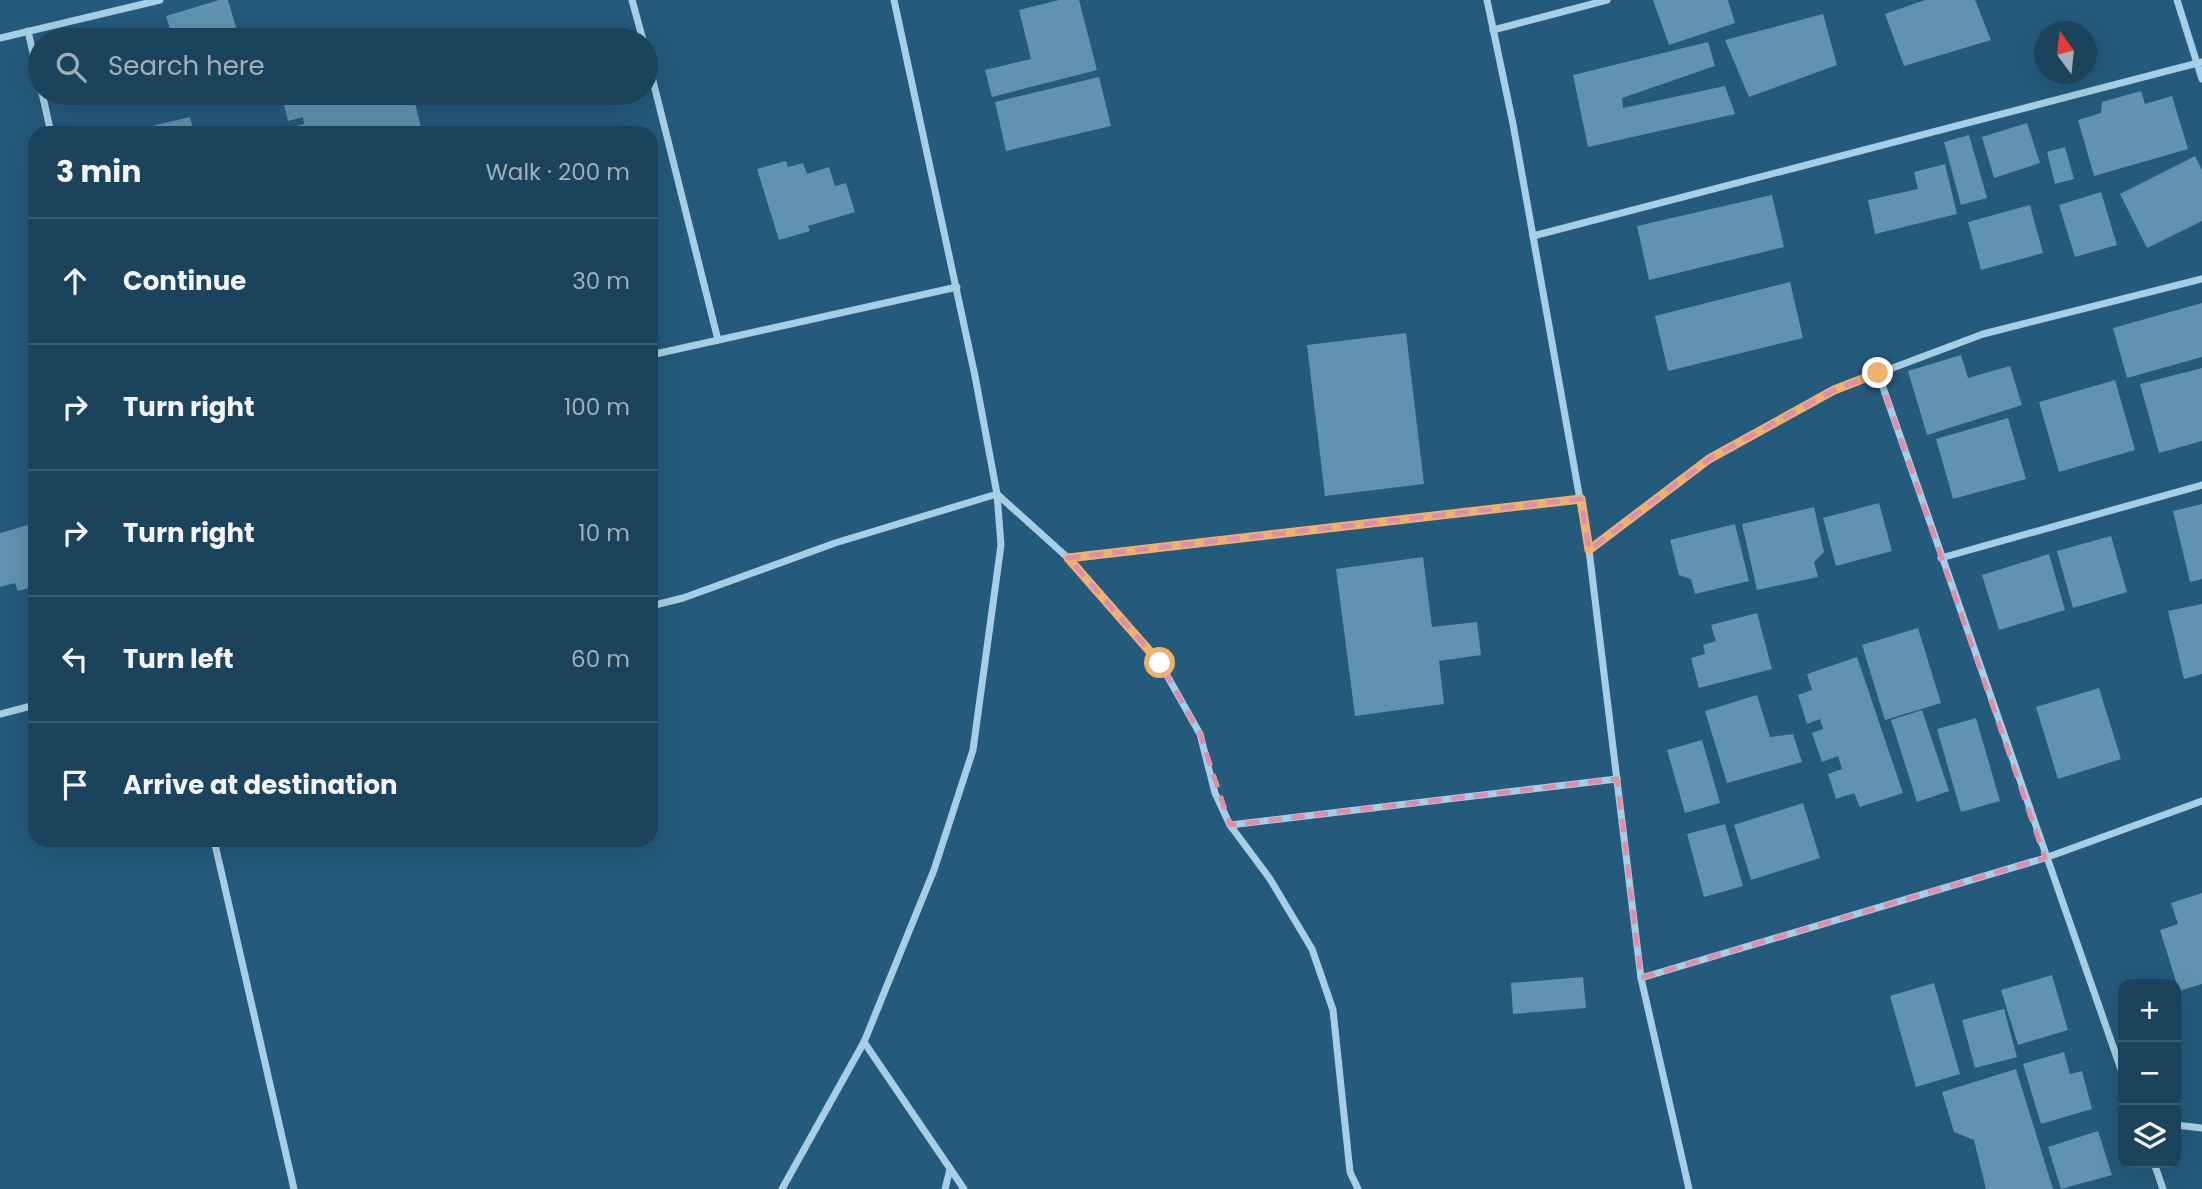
<!DOCTYPE html>
<html lang="en">
<head>
<meta charset="utf-8">
<style>
	body { margin:0; font-family:Poppins,sans-serif; background:#244b62; color:#f1f3f6 }
	.controls { position:absolute; right:21px; bottom:21px; display:grid; overflow:hidden; border-radius:14px; box-shadow:0 7px 28px #0002 }
	.controls button { width:63px; height:63px; display:grid; place-items:center; padding:0; border:0; border-bottom:2px solid #395c72; background:#1b445c; color:#f1f3f6; font:35px sans-serif }
	.compass { position:absolute; left:2034px; top:21px; width:63px; height:63px; border-radius:50%; background:#1b445c; box-shadow:0 7px 28px #0002; rotate:345deg }
	.stop { position:absolute; width:21px; height:21px; margin:-16px; border:5px solid #efb16b; border-radius:50%; background:#fff }
	.stop.end { background:#efb16b; border-color:#fff; box-shadow:0 2px 7px #0008 }
	.list { margin:0; padding:0; list-style:none }
	h2 { display:flex; justify-content:space-between; align-items:center; height:91px; margin:0; padding:0 28px; font-size:30px }
	h2 small { font-size:23px; font-weight:400; color:#a0b0bb }
	.list li { display:grid; grid-template-columns:46px 1fr auto; gap:21px; align-items:center; box-sizing:border-box; height:126px; padding:0 28px; border-top:2px solid #395c72 }
	.list b { display:block; font-size:26px; white-space:nowrap }
	.list em { font-size:23px; font-style:normal; color:#a0b0bb }
	.icon { flex:none; width:38px; height:38px; fill:none; stroke:currentColor; stroke-width:2; stroke-linecap:round; stroke-linejoin:round }
	.map { position:relative; flex:none; width:2202px; height:1189px; overflow:hidden }
	.search { position:absolute; background:#1b445c; box-shadow:0 7px 28px #0002; left:28px; top:28px; width:630px; height:77px; display:flex; align-items:center; gap:18px; box-sizing:border-box; padding:0 24px; border-radius:38px; color:#a0b0bb; font-size:26px }
	.panel { position:absolute; background:#1b445c; box-shadow:0 7px 28px #0002; left:28px; top:126px; width:630px; height:721px; border-radius:21px }
	.map>svg:first-child { display:block }
	.building { fill:#6192af }
	.lines { fill:none; stroke-linecap:round; stroke-linejoin:round }
	.street { stroke:#a7cee5; stroke-width:7 }
	.route { stroke:#efb16b; stroke-width:9 }
	.marked { fill:none; stroke:#e08cad; stroke-width:5; stroke-dasharray:14 9; stroke-linejoin:round }
</style>
</head>
<body>
<div class="map">
<svg width="2202" height="1189" viewBox="0 0 2202 1189">
	<rect width="100%" height="100%" fill="#245a7b"/>
	<g class="building">
		<polygon points="219,0 228,0 239,38 215,40 214,36 199,40 199,31 173,38 166,16"/>
		<polygon points="1059,0 1079,0 1097,70 992,97 985,70 1031,59 1019,10"/>
		<polygon points="1653,0 1728,0 1735,23 1669,45"/>
		<polygon points="1925,0 1975,0 1991,40 1904,66 1885,14"/>
		<polygon points="1823,14 1837,65 1749,97 1725,40"/>
		<polygon points="1708,42 1715,66 1622,98 1623,108 1725,86 1735,114 1588,147 1573,75"/>
		<polygon points="1099,77 1111,126 1006,151 995,102"/>
		<polygon points="2141,91 2145,104 2172,96 2188,149 2094,176 2078,120 2101,113 2102,102"/>
		<polygon points="281,93 396,93 388,96 390,105 414,99 422,132 287,133 286,129 304,124 303,117 288,121"/>
		<polygon points="190,117 194,133 127,133 127,132"/>
		<polygon points="2027,123 2040,163 1994,178 1982,137"/>
		<polygon points="1969,135 1987,198 1961,205 1944,142"/>
		<polygon points="2065,147 2074,179 2055,184 2047,152"/>
		<polygon points="2195,156 2202,170 2202,221 2147,248 2120,194"/>
		<polygon points="786,161 788,167 803,163 807,174 829,167 835,186 846,183 855,212 808,226 810,231 779,240 757,169"/>
		<polygon points="1945,164 1957,214 1875,234 1868,200 1918,189 1914,172"/>
		<polygon points="2101,192 2117,245 2075,257 2059,205"/>
		<polygon points="1772,195 1784,247 1649,280 1637,226"/>
		<polygon points="2030,205 2043,253 1981,270 1968,222"/>
		<polygon points="1790,282 1803,338 1668,371 1655,316"/>
		<polygon points="2202,303 2202,357 2127,378 2113,328"/>
		<polygon points="1406,333 1424,484 1325,496 1307,345"/>
		<polygon points="1961,355 1968,378 2010,366 2022,405 1927,435 1908,371"/>
		<polygon points="2202,368 2202,441 2159,453 2140,384"/>
		<polygon points="2115,380 2135,450 2059,472 2039,402"/>
		<polygon points="2008,418 2026,479 1953,499 1936,439"/>
		<polygon points="1879,503 1892,551 1836,566 1823,518"/>
		<polygon points="2202,504 2202,579 2190,582 2173,511"/>
		<polygon points="1814,507 1824,552 1814,562 1818,577 1757,590 1742,524"/>
		<polygon points="35,523 35,586 18,591 15,583 0,587 0,533"/>
		<polygon points="1735,524 1749,581 1695,594 1691,579 1679,575 1670,540"/>
		<polygon points="2111,536 2127,592 2073,608 2057,551"/>
		<polygon points="2049,554 2065,610 1999,630 1982,575"/>
		<polygon points="1423,557 1432,627 1477,622 1481,655 1439,661 1444,704 1355,716 1336,569"/>
		<polygon points="2202,604 2202,674 2184,679 2168,611"/>
		<polygon points="1757,613 1772,669 1699,688 1691,658 1705,654 1703,645 1716,641 1711,625"/>
		<polygon points="1918,628 1941,703 1885,720 1862,645"/>
		<polygon points="1857,657 1903,793 1860,807 1854,793 1836,799 1828,774 1842,769 1838,756 1822,762 1812,733 1823,729 1820,719 1807,724 1798,695 1812,690 1807,674"/>
		<polygon points="2099,688 2121,759 2058,779 2036,707"/>
		<polygon points="1757,695 1770,737 1793,734 1802,762 1727,783 1705,711"/>
		<polygon points="1922,710 1949,791 1917,802 1891,720"/>
		<polygon points="1976,718 2000,801 1961,812 1937,729"/>
		<polygon points="1702,740 1720,803 1685,813 1667,750"/>
		<polygon points="1803,803 1820,858 1751,880 1734,825"/>
		<polygon points="1725,824 1743,886 1704,897 1687,834"/>
		<polygon points="2202,893 2202,984 2179,991 2160,930 2178,924 2171,903"/>
		<polygon points="2052,975 2068,1030 2018,1045 2001,990"/>
		<polygon points="1583,977 1586,1008 1513,1014 1511,983"/>
		<polygon points="1934,983 1960,1074 1916,1087 1890,996"/>
		<polygon points="2004,1009 2017,1057 1975,1068 1962,1020"/>
		<polygon points="2064,1052 2070,1074 2082,1071 2092,1109 2041,1124 2023,1064"/>
		<polygon points="2016,1069 2053,1189 1986,1189 1974,1140 1954,1132 1942,1092"/>
		<polygon points="2098,1131 2112,1175 2061,1189 2048,1147"/>
	</g>
	<g class="lines">
		<g class="street">
			<polyline points="632,0 643,40"/>
			<polyline points="1487,0 1513,124 1589,550 1641,978 1689,1189"/>
			<polyline points="2177,0 2202,79"/>
			<polyline points="1493,30 1607,0"/>
			<polyline points="28,31 40,84"/>
			<polyline points="0,38 160,0"/>
			<polyline points="646,53 718,340"/>
			<polyline points="42,93 51,133"/>
			<polyline points="1533,236 2202,62"/>
			<polyline points="651,355 957,287"/>
			<polyline points="1878,373 2123,1075"/>
			<polyline points="1589,550 1709,459 1834,390 1983,334 2202,279"/>
			<polyline points="1068,558 1581,499"/>
			<polyline points="1941,558 2202,485"/>
			<polyline points="651,606 683,598 835,543 997,494 1068,558 1160,663 1200,734 1215,793 1230,825 1270,879 1312,949 1333,1010 1350,1172 1358,1189"/>
			<polyline points="0,714 35,705"/>
			<polyline points="1230,825 1617,779"/>
			<polyline points="214,840 294,1189"/>
			<polyline points="1641,978 2045,858 2202,801"/>
			<polyline points="864,1042 964,1189"/>
			<polyline points="2176,1125 2202,1128"/>
			<polyline points="2154,1163 2163,1189"/>
			<polyline points="782,1189 864,1042 934,870 973,750 1001,545 997,494 975,376 894,0"/>
			<polyline points="945,1189 950,1169"/>
		</g>
	</g>
	<g class="lines">
		<polyline class="route" points="1160,663 1068,558 1581,499 1589,550 1709,459 1834,390 1878,373"/>
	</g>
	<path class="marked" d="M1878,373L2045,858L1641,978L1617,779L1230,825L1200,734L1160,663L1068,558L1581,499L1589,550L1709,459L1834,390Z"/>
</svg>
<div class="controls">
<button>+</button>
<button>−</button>
<button><svg class="icon" aria-label="layers" viewBox="0 0 24 24"><path d="M12 4l9 5-9 5-9-5zM3 14l9 5 9-5"/></svg></button>
</div>
<svg class="compass" viewBox="-18 -18 36 36"><path d="M0-13l5 13h-10z" fill="#e53935"/><path d="M0 13l5-13h-10z" fill="#a0b0bb"/></svg>
<div class="stop" style="left:1160px;top:663px"></div>
<div class="stop end" style="left:1878px;top:373px"></div>
<div class="search"><svg class="icon" aria-label="search" viewBox="0 0 24 24"><circle cx="10" cy="10" r="6"/><path d="M15 15l6 6"/></svg>Search here</div>
<section class="panel">
<h2>3 min<small>Walk · 200 m</small></h2>
<ul class="list">
<li><svg class="icon" aria-label="ahead" viewBox="0 0 24 24"><path d="M12 20V5M6 11l6-6 6 6"/></svg><div><b>Continue</b></div><em>30 m</em></li>
<li><svg class="icon" aria-label="right" viewBox="0 0 24 24"><path d="M7 20v-9h11M14 6l5 5-5 5"/></svg><div><b>Turn right</b></div><em>100 m</em></li>
<li><svg class="icon" aria-label="right" viewBox="0 0 24 24"><path d="M7 20v-9h11M14 6l5 5-5 5"/></svg><div><b>Turn right</b></div><em>10 m</em></li>
<li><svg class="icon" aria-label="left" viewBox="0 0 24 24"><path d="M17 20v-9H6M10 6l-5 5 5 5"/></svg><div><b>Turn left</b></div><em>60 m</em></li>
<li><svg class="icon" aria-label="arrive" viewBox="0 0 24 24"><path d="M6 21V4h12l-3 4 3 4H6"/></svg><div><b>Arrive at destination</b></div></li>
</ul>
</section>
</div>
</body>
</html>
